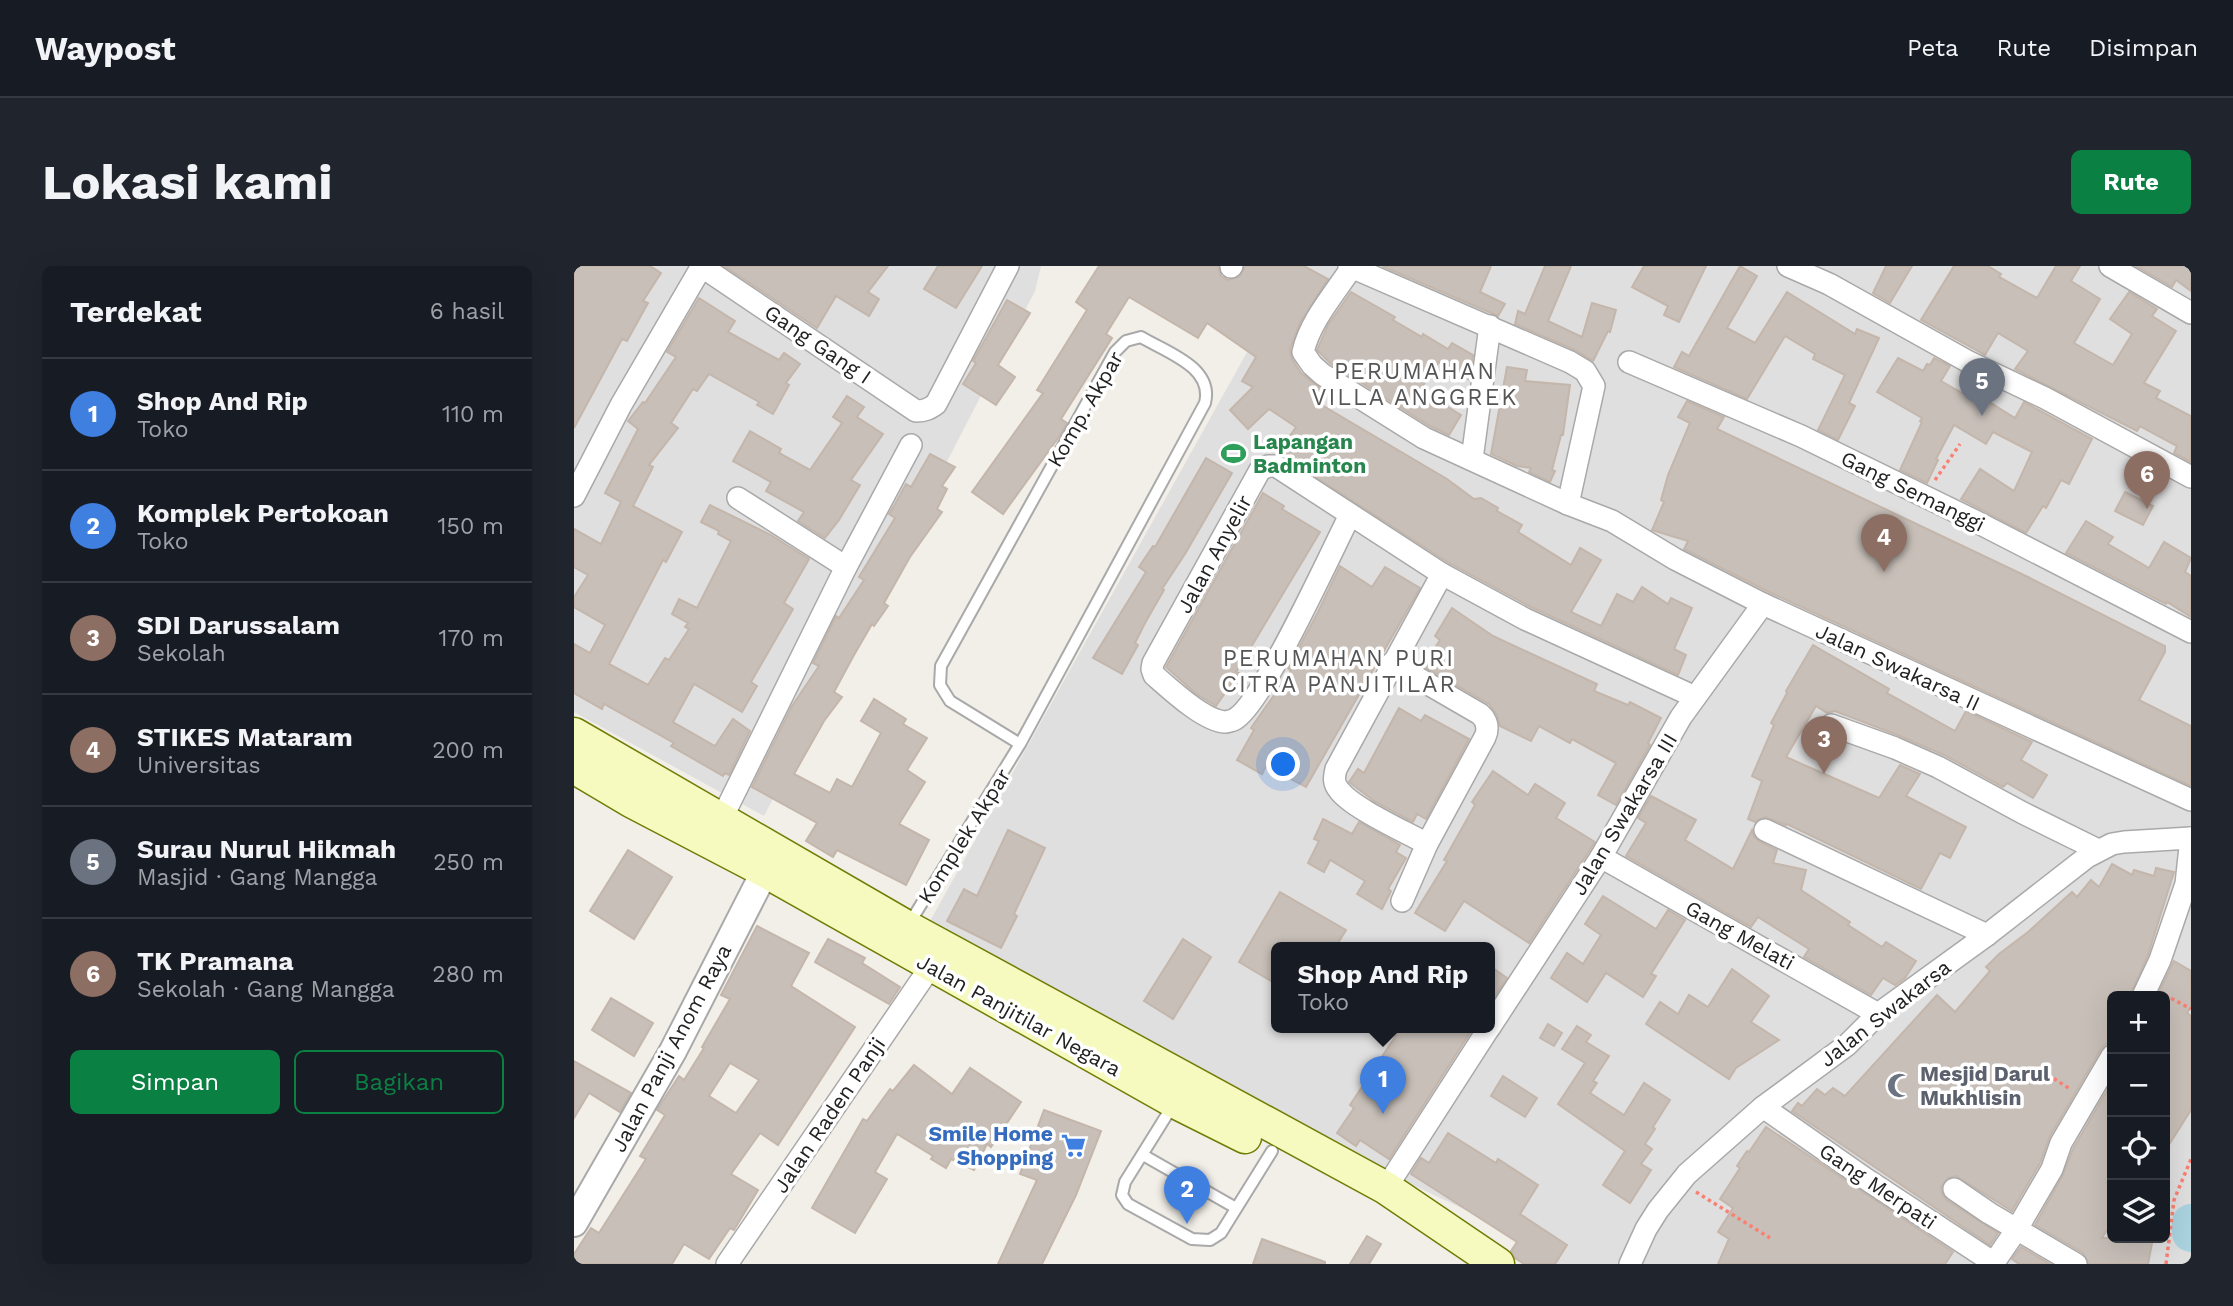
<!DOCTYPE html>
<html lang="id">
<head>
<meta charset="utf-8">
<style>
	body { margin:0; font-family:"Work Sans",sans-serif; background:#20242c; color:#f1f3f6 }
	.controls { position:absolute; right:21px; bottom:21px; display:grid; overflow:hidden; border-radius:10px; box-shadow:0 7px 28px #0002 }
	.controls button { width:63px; height:63px; display:grid; place-items:center; padding:0; border:0; border-bottom:2px solid #363941; background:#171b24; color:#f1f3f6; font:35px sans-serif }
	.you { position:absolute; left:710px; top:499px; width:24px; height:24px; margin:-18px; border:5px solid #fff; border-radius:50%; background:#1a73e8; box-shadow:0 0 0 10px #1a73e833 }
	.badge { display:grid; place-items:center; width:46px; height:46px; border-radius:50%; background:#0b8043; color:#fff; font-size:23px; font-weight:700 }
	.pin { position:absolute; translate:-50% -58px; filter:drop-shadow(0 2px 4px #0008) }
	.pin::after { content:''; position:absolute; top:37px; width:24px; height:21px; background:inherit; clip-path:polygon(0 0,100% 0,50% 100%) }
	.popup { position:absolute; left:697px; top:676px; width:224px; height:91px; box-sizing:border-box; display:grid; place-content:center; border-radius:10px; background:#171b24; filter:drop-shadow(0 2px 5px #0005); font-size:23px; white-space:nowrap; color:#9ea1a6 }
	.popup b { font-size:26px; color:#f1f3f6 }
	.popup::after { content:''; position:absolute; left:50%; top:100%; margin-left:-14px; border:14px solid transparent; border-top-color:#171b24 }
	.list { margin:0; padding:0; list-style:none }
	h2 { display:flex; justify-content:space-between; align-items:center; height:91px; margin:0; padding:0 28px; font-size:30px }
	h2 small { font-size:23px; font-weight:400; color:#9ea1a6 }
	.list li { display:grid; grid-template-columns:46px 1fr auto; gap:21px; align-items:center; box-sizing:border-box; height:112px; padding:0 28px; border-top:2px solid #363941 }
	.list b { display:block; font-size:26px; white-space:nowrap }
	.list p { margin:0; font-size:23px; white-space:nowrap; color:#9ea1a6 }
	.list em { font-size:23px; font-style:normal; color:#9ea1a6 }
	.actions { display:flex; gap:14px; padding:21px 28px }
	.actions a { flex:1; padding:16px 0; border:2px solid #0b8043; border-radius:10px; text-align:center; font-size:24px; color:#0b8043 }
	.actions .main { background:#0b8043; color:#fff }
	.icon { flex:none; width:38px; height:38px; fill:none; stroke:currentColor; stroke-width:2; stroke-linecap:round; stroke-linejoin:round }
	.map { position:relative; flex:none; width:1617px; height:998px; overflow:hidden; border-radius:10px }
	header { display:flex; align-items:center; gap:42px; box-sizing:border-box; height:98px; padding:0 35px; background:#171b24; border-bottom:2px solid #363941 }
	header strong { font-size:33px }
	nav { display:flex; gap:38px; margin-inline-start:auto; font-size:24px }
	.intro { display:flex; align-items:center; justify-content:space-between; box-sizing:border-box; height:168px; padding:0 42px }
	h1 { margin:0; font-size:49px }
	.button { padding:18px 32px; border-radius:10px; background:#0b8043; color:#fff; font-size:24px; font-weight:700 }
	main { display:flex; gap:42px; padding:0 42px }
	aside { flex:1; background:#171b24; border-radius:10px; box-shadow:0 7px 28px #0002 }
	.map>svg:first-child { display:block }
	.residential { fill:#e0dfdf; fill-rule:evenodd }
	.lines { fill:none; stroke-linecap:round; stroke-linejoin:round }
	.river { stroke:#aad3df; stroke-width:38 }
	.building { fill:#c7bfb8; stroke:#c4b6ab; stroke-width:2; fill-rule:evenodd }
	.service-casing { stroke:#a9a9a9; stroke-width:14 }
	.minor-casing { stroke:#a9a9a9; stroke-width:24 }
	.tertiary-casing { stroke:#a9a9a9; stroke-width:30 }
	.secondary-casing { stroke:#707d05; stroke-width:35 }
	.path { stroke:#fa8072; stroke-width:3.5; stroke-dasharray:3.5 3.5; stroke-linecap:butt }
	.service { stroke:#fff; stroke-width:10 }
	.minor { stroke:#fff; stroke-width:21 }
	.tertiary { stroke:#fff; stroke-width:26 }
	.secondary { stroke:#f7fabf; stroke-width:32 }
	.labels { text-anchor:middle; dominant-baseline:central; stroke-width:7; stroke-linejoin:round; paint-order:stroke }
	.street-label { font-size:21px; fill:#222; stroke:#fff }
	.leisure-label { font-size:21px; font-weight:bold; fill:#27864d; stroke:#fff; text-anchor:start }
	.worship-label { font-size:21px; font-weight:bold; fill:#5b616d; stroke:#fff; text-anchor:start }
	.shop-label { font-size:21px; font-weight:bold; fill:#366cbe; stroke:#fff; text-anchor:end }
	.neighbourhood-label { font-size:23px; letter-spacing:2px; fill:#555; stroke:#fff }
</style>
</head>
<body>
<header>
<strong>Waypost</strong>
<nav><a>Peta</a><a>Rute</a><a>Disimpan</a></nav>
</header>
<div class="intro"><h1>Lokasi kami</h1><a class="button">Rute</a></div>
<main>
<aside>
<h2>Terdekat<small>6 hasil</small></h2>
<ul class="list">
<li><span class="badge" style="background:#3f7fe0">1</span><div><b>Shop And Rip</b><p>Toko</p></div><em>110 m</em></li>
<li><span class="badge" style="background:#3f7fe0">2</span><div><b>Komplek Pertokoan</b><p>Toko</p></div><em>150 m</em></li>
<li><span class="badge" style="background:#8d6e63">3</span><div><b>SDI Darussalam</b><p>Sekolah</p></div><em>170 m</em></li>
<li><span class="badge" style="background:#8d6e63">4</span><div><b>STIKES Mataram</b><p>Universitas</p></div><em>200 m</em></li>
<li><span class="badge" style="background:#6b7280">5</span><div><b>Surau Nurul Hikmah</b><p>Masjid · Gang Mangga</p></div><em>250 m</em></li>
<li><span class="badge" style="background:#8d6e63">6</span><div><b>TK Pramana</b><p>Sekolah · Gang Mangga</p></div><em>280 m</em></li>
</ul>
<div class="actions"><a class="main">Simpan</a><a>Bagikan</a></div>
</aside>
<div class="map">
<svg width="1617" height="998" viewBox="0 0 1617 998">
	<rect width="100%" height="100%" fill="#f2efe9"/>
	<g class="residential">
		<polygon points="0,0 467,0 461,25 190,550 0,446"/>
		<path d="M721,0H1617V998H972L921,958L341,682ZM702,682H916V762H702ZM1538,730H1591V972H1538Z"/>
	</g>
	<g class="lines">
		<polyline class="river" points="1617,957 1617,967"/>
	</g>
	<g class="building">
		<polygon points="0,0 76,0 87,7 69,35 74,37 53,75 48,73 0,162"/>
		<polygon points="150,0 314,0 294,26 305,33 295,50 262,30 243,62"/>
		<polygon points="364,0 408,0 382,42 350,23"/>
		<polygon points="525,0 644,0 647,10 654,14 666,10 671,0 730,0 754,13 726,57 716,83 718,93 727,107 749,124 741,135 873,213 900,233 907,232 924,242 923,245 948,259 944,266 997,299 1006,282 1027,294 997,346 1027,360 1043,328 1059,336 1068,321 1094,338 1097,332 1118,342 1100,383 1112,389 1104,409 957,341 875,297 704,187 722,161 695,143 674,163 656,144 679,121 668,115 682,91 633,57 624,72 555,31 532,68 538,72 487,153 493,157 487,168 429,248 398,226 469,127 463,124 513,44 502,36"/>
		<polygon points="808,0 917,0 906,26 931,38 924,50"/>
		<polygon points="971,0 997,0 974,55 1008,71 1018,37 1042,44 1036,66 1034,65 1019,95 1001,84 941,58 944,45 951,48"/>
		<polygon points="1070,0 1132,0 1105,56 1090,49 1094,40 1058,21"/>
		<polygon points="1166,0 1183,10 1153,62 1181,77 1213,26 1281,68 1283,63 1305,72 1275,137 1281,140 1264,174 1244,164 1271,109 1239,93 1241,88 1211,70 1173,133 1100,101 1108,86 1115,90"/>
		<polygon points="1312,0 1338,0 1316,37 1299,27"/>
		<polygon points="1380,0 1414,0 1427,8 1425,11 1463,32 1482,0 1506,0 1497,15 1526,33 1500,77 1539,99 1558,68 1536,53 1555,26 1583,43 1578,50 1602,65 1570,117 1586,125 1582,132 1617,150 1617,196 1600,187 1603,180 1566,160 1563,165 1441,103 1454,85 1424,67 1411,89 1347,54"/>
		<polygon points="1562,0 1617,0 1617,25 1602,14 1598,21"/>
		<polygon points="777,26 821,51 819,54 848,71 849,68 874,83 878,77 899,89 896,114 865,96 846,124 887,149 875,169 856,160 756,97 743,84 754,59"/>
		<polygon points="125,32 161,55 154,66 205,94 210,87 226,98 212,117 215,119 199,148 183,139 185,136 135,108 123,125 119,123 97,157 104,162 75,199 79,201 59,240 108,266 92,296 89,294 35,398 74,419 91,392 95,394 115,363 111,361 114,357 98,348 105,333 123,342 157,275 144,268 145,265 127,256 136,239 197,269 235,293 210,337 219,343 177,416 183,420 168,446 120,418 99,456 141,480 159,453 176,465 155,509 151,507 149,510 97,480 100,477 30,438 28,443 0,427 0,378 16,387 31,359 0,341 0,331 14,309 0,301 0,263 27,278 47,236 31,227 64,163 54,155 69,136 71,137 102,91 93,86"/>
		<polygon points="433,34 456,47 424,99 441,111 422,139 389,118 402,97 399,95"/>
		<polygon points="1324,92 1349,105 1353,98 1356,99 1360,92 1376,100 1367,115 1404,136 1407,131 1441,152 1450,136 1518,173 1495,218 1487,214 1472,242 1469,240 1452,267 1387,233 1406,203 1440,225 1458,186 1419,166 1412,178 1380,159 1362,193 1364,194 1353,217 1326,204 1348,156 1346,155 1348,152 1303,126"/>
		<polygon points="933,101 953,104 951,115 996,119 989,169 987,169 978,204 981,205 976,216 955,206 957,202 943,200 917,188"/>
		<polygon points="273,130 290,141 283,151 309,168 277,214 286,219 265,254 251,272 224,255 230,246 192,225 197,216 159,195 176,165 207,183 205,187 236,204 268,157 259,151"/>
		<polygon points="1113,135 1150,151 1143,163 1454,311 1591,380 1591,386 1565,434 1617,460 1617,520 1195,326 1110,283 1114,275 1078,264 1090,236 1087,234 1094,209 1116,157 1104,151"/>
		<polygon points="356,188 381,201 368,220 373,223 363,243 368,246 336,291 310,337 314,340 300,360 298,358 280,389 260,426 268,431 250,455 220,508 256,527 263,513 278,521 307,467 287,455 300,433 332,453 329,458 353,472 333,504 351,516 325,558 355,574 332,619 263,584 259,591 232,575 243,557 178,521 218,440 245,400 239,397 262,350 265,352 290,314 285,311 321,252 315,248 321,238 332,218 337,221"/>
		<polygon points="632,192 658,207 611,288 588,323 590,324 571,357 561,377 564,379 548,408 519,392 572,306 565,301 579,280 581,281"/>
		<polygon points="1551,226 1579,240 1569,259 1541,245"/>
		<polygon points="689,227 710,240 708,243 746,266 662,406 665,407 642,440 621,427 592,401"/>
		<polygon points="1512,255 1539,271 1534,278 1575,302 1590,276 1617,292 1611,306 1617,310 1617,351 1593,336 1592,338 1492,287"/>
		<polygon points="766,300 798,321 811,301 846,322 732,521 692,500 688,508 663,494 680,464 677,462 717,405 714,402 744,346"/>
		<polygon points="878,342 919,370 1023,418 1020,425 1054,439 1056,436 1087,452 1074,477 1076,479 1042,539 1024,529 1042,497 998,473 996,477 965,460 957,475 926,460 923,449 915,438 849,400 866,374 861,370"/>
		<polygon points="1239,379 1315,423 1313,427 1381,465 1392,445 1458,476 1447,494 1473,509 1459,532 1433,517 1429,521 1370,489 1326,470 1261,445 1253,447 1242,440 1212,491 1305,532 1326,499 1346,508 1332,530 1392,561 1376,592 1366,587 1347,623 1213,558 1212,559 1191,551 1181,556 1174,553 1188,515 1178,510 1200,459 1197,457 1213,427 1212,425"/>
		<polygon points="825,442 847,455 851,449 895,473 852,553 843,548 839,556 800,535 775,516 784,503 790,507"/>
		<polygon points="919,505 954,529 961,518 991,537 982,552 1021,576 955,677 890,635 871,665 841,647 873,595 870,594 901,539 898,536"/>
		<polygon points="1077,530 1122,554 1111,574 1159,603 1178,564 1180,571 1185,575 1203,584 1199,597 1232,604 1227,624 1276,656 1274,659 1308,681 1312,676 1342,695 1331,712 1321,719 1309,712 1297,729 1230,691 1235,683 1184,651 1177,661 1052,590 1072,557 1064,552"/>
		<polygon points="749,553 778,568 785,556 826,579 822,586 832,592 814,623 817,625 808,643 783,628 791,615 756,594 750,606 734,597 745,575 740,573"/>
		<polygon points="434,564 471,582 440,648 443,650 427,682 373,655 390,623 403,630"/>
		<polygon points="54,584 98,611 60,673 16,645"/>
		<polygon points="1538,598 1558,609 1560,604 1580,610 1582,602 1600,606 1574,689 1556,730 1538,730 1538,777 1532,778 1527,783 1476,870 1466,897 1438,945 1382,910 1374,912 1367,921 1368,928 1373,934 1424,967 1416,979 1218,845 1224,837 1228,840 1243,823 1251,829 1259,822 1271,830 1363,729 1381,746 1416,705 1412,701 1425,688 1454,666 1498,626 1503,631 1517,614 1525,621"/>
		<polygon points="706,626 772,664 761,682 702,682 702,718 665,696"/>
		<polygon points="1029,630 1082,663 1094,644 1111,654 1077,708 1082,710 1069,731 1032,707 1013,736 977,712 993,687 1009,698 1027,669 1011,658"/>
		<path d="M183,660L235,687L217,720L281,761L204,879L186,867L157,908L184,924L160,964L156,962L135,993L110,978L98,998H0V988L17,962L25,967L72,893L66,890L91,849L83,844L105,810L110,814L130,782L128,781L156,733L147,729ZM156,797L185,814L162,847L135,830Z"/>
		<polygon points="254,673 291,692 288,697 326,721 315,738 241,696"/>
		<polygon points="609,673 637,691 599,753 570,735"/>
		<polygon points="1600,695 1617,705 1617,740 1613,747 1617,750 1617,844 1591,885 1591,730 1583,730"/>
		<polygon points="916,700 933,712 920,731 916,728"/>
		<polygon points="1158,703 1195,730 1177,756 1205,774 1162,802 1155,813 1072,758 1086,736 1104,748 1115,729 1134,741"/>
		<polygon points="37,732 79,757 60,790 18,764"/>
		<polygon points="974,758 988,767 980,780 966,772"/>
		<polygon points="1003,760 1017,769 1012,776 1035,790 1019,815 1023,817 1016,827 1050,849 1070,817 1096,834 1079,861 1081,863 1071,878 1078,883 1067,898 1077,904 1056,937 1029,919 1051,885 984,838 1011,797 988,783"/>
		<polygon points="827,762 899,762 815,893 786,874 782,880 763,867 780,842 776,839"/>
		<polygon points="0,795 57,827 46,846 15,827 0,852"/>
		<polygon points="340,799 378,828 396,802 447,836 417,881 413,878 400,904 377,893 372,902 357,893 359,890 323,868 301,906 313,913 281,967 238,942 289,853 293,855 316,823 319,825"/>
		<polygon points="929,810 963,832 951,851 917,830"/>
		<polygon points="1538,816 1538,956 1528,972 1579,972 1574,998 1515,998 1509,987 1461,959 1489,909 1499,883"/>
		<polygon points="470,844 527,865 502,929 468,998 424,998 463,914 446,908"/>
		<polygon points="1192,861 1379,986 1371,998 1144,998 1155,973 1144,966 1159,942 1146,933 1166,902 1163,900 1173,885 1175,886"/>
		<polygon points="874,867 922,897 924,893 964,919 946,948 993,979 981,998 950,998 941,992 937,985 943,976 837,908 847,892 855,897"/>
		<polygon points="793,970 807,978 795,998 776,998"/>
		<polygon points="688,973 751,996 751,998 679,998"/>
		<polygon points="1447,981 1476,998 1445,998 1438,993"/>
	</g>
	<g class="lines">
		<defs>
			<g id="service">
				<path d="M335,658L446,478L631,137C640,101 592,86 567,71L552,75L541,86L367,400L366,419L376,435L446,478"/>
				<polyline points="599,839 551,916 548,929 554,938 618,973 636,974 647,967 698,885"/>
				<polyline points="569,889 662,942"/>
			</g>
			<g id="minor">
				<path d="M127,0L342,145C351,145 355,143 362,138L434,0"/>
				<polyline points="775,0 996,96 1011,105 1020,120 994,238"/>
				<polyline points="1214,0 1255,18 1393,95 1471,132 1617,211"/>
				<polyline points="1536,0 1617,47"/>
				<polyline points="657,1 658,0"/>
				<path d="M778,1C761,27 736,55 729,86L738,99L748,108L850,172L994,238L1038,255L1101,293L1189,338L1617,534"/>
				<polyline points="1055,96 1227,170 1399,254 1617,366"/>
				<polyline points="898,193 916,60"/>
				<polyline points="0,230 47,139 128,0"/>
				<polyline points="164,232 272,301"/>
				<path d="M776,249C758,284 688,439 661,453C661,454 652,456 651,456C630,455 596,423 580,409L578,403L579,397L686,204L694,200H702L868,308L951,353L1121,431"/>
				<path d="M818,397L906,448C913,454 915,462 911,471L853,578L828,635"/>
				<polyline points="1257,459 1321,482 1364,501 1449,547 1524,584"/>
				<polyline points="148,552 272,301 337,179"/>
				<polyline points="1191,564 1413,669"/>
				<path d="M853,578C832,566 778,542 765,524C759,517 760,511 762,503L868,308"/>
				<polyline points="1027,591 1304,748"/>
				<polyline points="1569,730 1586,694 1612,618 1617,572"/>
				<polyline points="916,761 1027,591 1107,451 1189,338"/>
				<polyline points="1189,841 1292,913 1420,997"/>
				<polyline points="812,922 915,762"/>
				<polyline points="1380,923 1415,947 1502,998"/>
				<polyline points="153,998 357,700"/>
				<polyline points="1056,998 1072,963 1084,944 1113,908 1189,841 1273,779 1304,748 1413,669 1513,591 1538,578 1550,576 1617,572"/>
				<polyline points="1419,998 1443,963 1478,903 1487,877 1538,790"/>
			</g>
			<polyline id="tertiary" points="0,957 99,785 191,605"/>
			<g id="secondary">
				<polyline points="0,468 333,661 812,922 924,998"/>
				<polyline points="0,501 57,535 191,605 601,836 671,871"/>
			</g>
		</defs>
		<use href="#service" class="service-casing"/>
		<use href="#minor" class="minor-casing"/>
		<use href="#tertiary" class="tertiary-casing"/>
		<use href="#secondary" class="secondary-casing"/>
		<g class="path">
			<polyline points="1361,214 1386,178"/>
			<polyline points="1591,729 1617,743"/>
			<polyline points="1468,805 1496,823"/>
			<polyline points="1122,926 1196,972"/>
			<polyline points="1592,998 1600,934 1617,893"/>
		</g>
		<use href="#service" class="service"/>
		<use href="#minor" class="minor"/>
		<use href="#tertiary" class="tertiary"/>
		<use href="#secondary" class="secondary"/>
	</g>
	<defs>
		<symbol id="stadium-bare" viewBox="-9 -9 18 18"><path d="M0-5a6.5 5 0 1 0 0 10a6.5 5 0 1 0 0-10ZM-3.5-1.8h7v3.6h-7Z" fill="#2e9e5b" stroke="#fff" stroke-width="2.5" paint-order="stroke"/></symbol>
		<symbol id="mosque-bare" viewBox="-9 -9 18 18"><path d="M3.5-4.9A6 6 0 1 0 3.5 4.9A5 5 0 1 1 3.5-4.9Z" fill="#6b7280" stroke="#fff" stroke-width="2.5" paint-order="stroke"/></symbol>
		<symbol id="supermarket-bare" viewBox="-9 -9 18 18"><path d="M-6-5.5h2.5l.6 2H6L4.5 2H-2.5L-4.4-4H-6ZM-1.5 3.2a1.3 1.3 0 1 0 .1 0ZM3 3.2a1.3 1.3 0 1 0 .1 0Z" fill="#3f7fe0" stroke="#fff" stroke-width="2.5" paint-order="stroke"/></symbol>
	</defs>
	<g fill-rule="evenodd">
		<use href="#stadium-bare" x="642" y="170" width="35" height="35"/>
		<use href="#mosque-bare" x="1308" y="802" width="35" height="35"/>
		<use href="#supermarket-bare" x="482" y="862" width="35" height="35"/>
	</g>
	<g class="labels">
		<g class="street-label">
			<text transform="translate(244 78) rotate(34)">Gang Gang I</text>
			<text transform="translate(511 143) rotate(-60)">Komp. Akpar</text>
			<text transform="translate(1339 225) rotate(26)">Gang Semanggi</text>
			<text transform="translate(640 288) rotate(-61)">Jalan Anyelir</text>
			<text transform="translate(1324 401) rotate(25)">Jalan Swakarsa II</text>
			<text transform="translate(1050 548) rotate(-59)">Jalan Swakarsa III</text>
			<text transform="translate(390 570) rotate(-58)">Komplek Akpar</text>
			<text transform="translate(1166 669) rotate(29)">Gang Melati</text>
			<text transform="translate(1311 747) rotate(-38)">Jalan Swakarsa</text>
			<text transform="translate(445 749) rotate(29)">Jalan Panjitilar Negara</text>
			<text transform="translate(97 782) rotate(-62)">Jalan Panji Anom Raya</text>
			<text transform="translate(255 849) rotate(-56)">Jalan Raden Panji</text>
			<text transform="translate(1304 920) rotate(34)">Gang Merpati</text>
		</g>
		<g class="leisure-label">
			<text x="679" y="175">Lapangan<tspan x="679" dy="24">Badminton</tspan></text>
		</g>
		<g class="worship-label">
			<text x="1346" y="807">Mesjid Darul<tspan x="1346" dy="24">Mukhlisin</tspan></text>
		</g>
		<g class="shop-label">
			<text x="479" y="867">Smile Home<tspan x="479" dy="24">Shopping</tspan></text>
		</g>
		<g class="neighbourhood-label">
			<text x="841" y="105">PERUMAHAN<tspan x="841" dy="26">VILLA ANGGREK</tspan></text>
			<text x="765" y="392">PERUMAHAN PURI<tspan x="765" dy="26">CITRA PANJITILAR</tspan></text>
		</g>
	</g>
</svg>
<div class="controls">
<button>+</button>
<button>−</button>
<button><svg class="icon" aria-label="locate" viewBox="0 0 24 24"><circle cx="12" cy="12" r="6"/><path d="M12 2v4M12 18v4M2 12h4M18 12h4"/></svg></button>
<button><svg class="icon" aria-label="layers" viewBox="0 0 24 24"><path d="M12 4l9 5-9 5-9-5zM3 14l9 5 9-5"/></svg></button>
</div>
<div class="you"></div>
<div class="pin badge" style="left:809px;top:848px;background:#3f7fe0">1</div>
<div class="popup"><b>Shop And Rip</b>Toko</div>
<div class="pin badge" style="left:613px;top:958px;background:#3f7fe0">2</div>
<div class="pin badge" style="left:1250px;top:508px;background:#8d6e63">3</div>
<div class="pin badge" style="left:1310px;top:306px;background:#8d6e63">4</div>
<div class="pin badge" style="left:1408px;top:150px;background:#6b7280">5</div>
<div class="pin badge" style="left:1573px;top:243px;background:#8d6e63">6</div>
</div>
</main>
</body>
</html>
